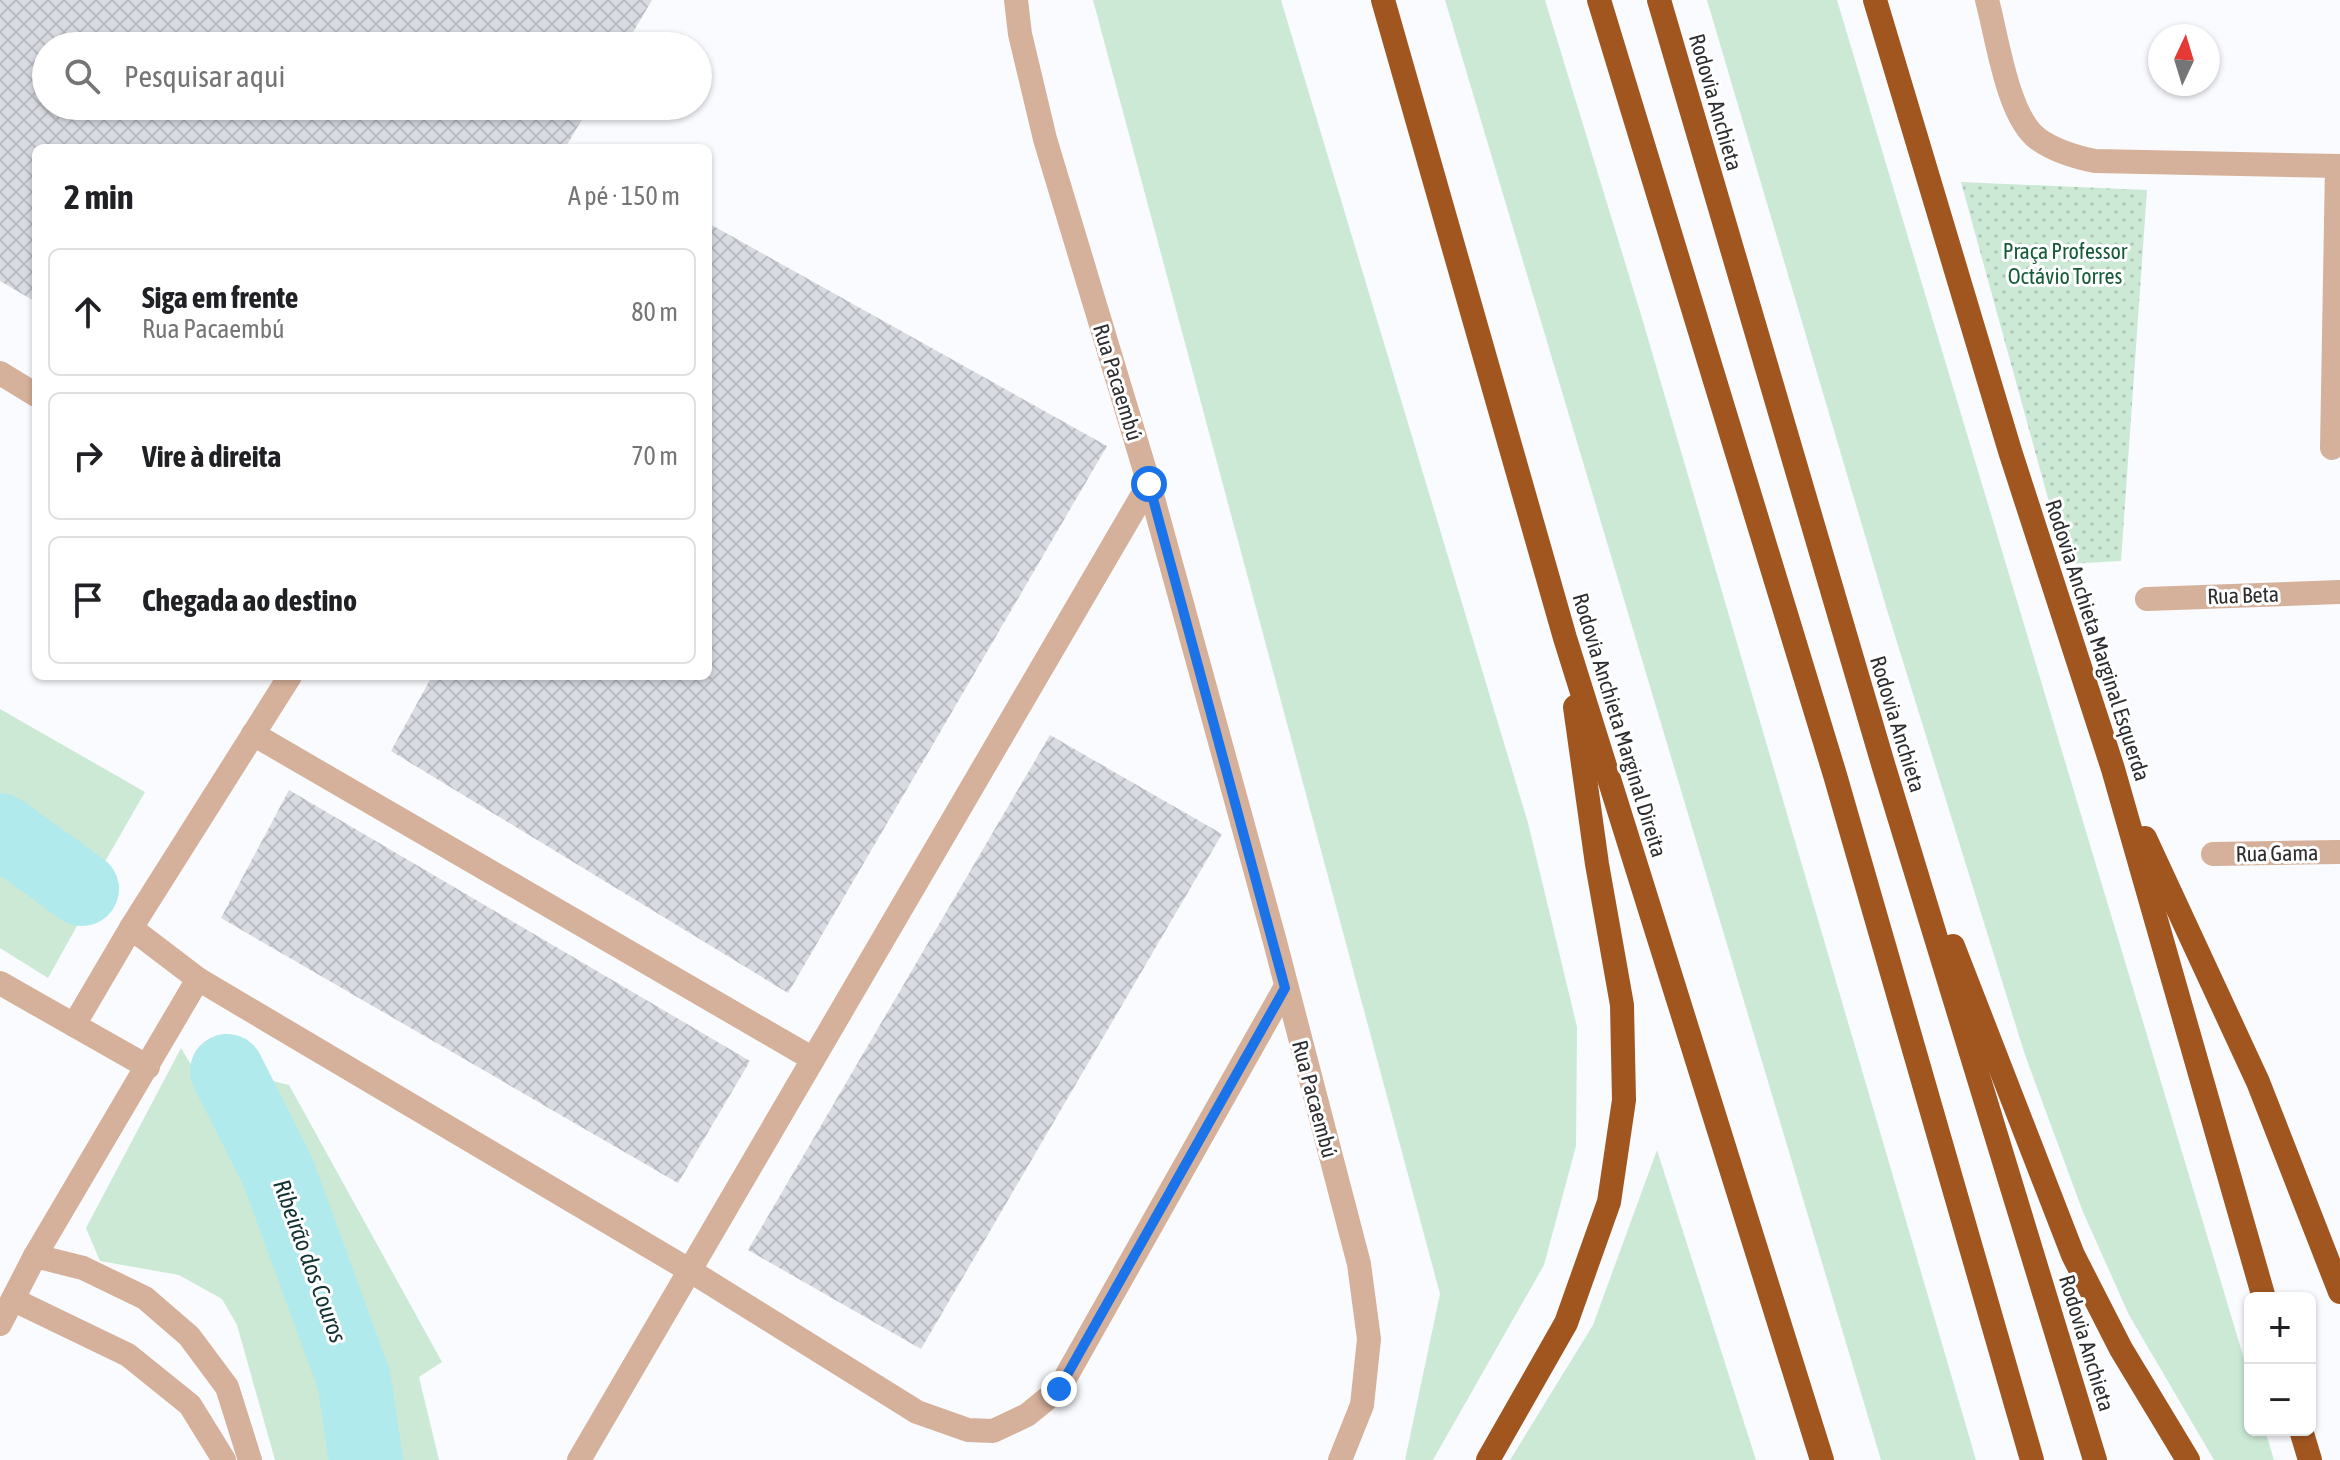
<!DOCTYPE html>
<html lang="pt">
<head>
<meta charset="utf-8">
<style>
	body { margin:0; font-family:"Asap Condensed",sans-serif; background:#f2f2f2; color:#202124 }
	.controls { position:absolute; right:24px; bottom:24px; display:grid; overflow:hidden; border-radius:12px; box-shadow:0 2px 6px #0004 }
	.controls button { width:72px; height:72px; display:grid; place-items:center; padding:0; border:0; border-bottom:2px solid #e0e0e0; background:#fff; color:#202124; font:40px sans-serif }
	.compass { position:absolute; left:2148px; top:24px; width:72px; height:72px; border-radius:50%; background:#fff; box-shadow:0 2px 6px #0004; rotate:4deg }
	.stop { position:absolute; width:24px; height:24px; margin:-18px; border:6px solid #1a73e8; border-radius:50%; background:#fff }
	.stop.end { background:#1a73e8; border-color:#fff; box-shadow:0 2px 8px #0008 }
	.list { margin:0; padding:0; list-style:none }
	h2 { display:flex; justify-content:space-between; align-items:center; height:104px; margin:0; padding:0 32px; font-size:34px }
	h2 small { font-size:26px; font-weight:400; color:#757577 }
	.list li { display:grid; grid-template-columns:52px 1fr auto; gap:24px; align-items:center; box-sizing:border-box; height:128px; margin:0 16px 16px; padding:0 16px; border:2px solid #e0e0e0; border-radius:12px }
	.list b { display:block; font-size:30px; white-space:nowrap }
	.list p { margin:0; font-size:26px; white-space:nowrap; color:#757577 }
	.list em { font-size:26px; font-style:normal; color:#757577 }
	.icon { flex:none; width:44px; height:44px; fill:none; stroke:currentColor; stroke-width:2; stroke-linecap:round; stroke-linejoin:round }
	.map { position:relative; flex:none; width:2340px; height:1460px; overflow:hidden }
	.search { position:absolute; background:#fff; box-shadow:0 2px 6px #0004; left:32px; top:32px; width:680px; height:88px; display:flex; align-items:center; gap:20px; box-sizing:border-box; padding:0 28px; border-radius:44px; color:#757577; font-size:30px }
	.panel { position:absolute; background:#fff; box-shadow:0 2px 6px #0004; left:32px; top:144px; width:680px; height:536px; border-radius:12px }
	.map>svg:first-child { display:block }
	.grass { fill:#cce9d6 }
	.park { fill:url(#park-dots) }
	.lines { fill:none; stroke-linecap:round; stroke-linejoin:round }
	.river { stroke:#b0eaed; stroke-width:74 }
	.building { fill:url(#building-cross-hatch) }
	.minor { stroke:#d5b09a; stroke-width:24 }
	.highway { stroke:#a15620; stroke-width:24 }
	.route { stroke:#1a73e8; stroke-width:10 }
	.labels { text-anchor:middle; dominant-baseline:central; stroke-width:6; stroke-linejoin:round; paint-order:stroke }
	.street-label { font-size:22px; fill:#2e2e31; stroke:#fff }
	.park-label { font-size:22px; fill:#145b39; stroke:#fff }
	.water-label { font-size:24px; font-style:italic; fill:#153334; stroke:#fff }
</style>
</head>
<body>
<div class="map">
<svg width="2340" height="1460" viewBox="0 0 2340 1460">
	<defs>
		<pattern id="park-dots" width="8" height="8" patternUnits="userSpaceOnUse" patternTransform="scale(2)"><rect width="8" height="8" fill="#cce9d6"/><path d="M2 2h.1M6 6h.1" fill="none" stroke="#b0c8b8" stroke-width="1.8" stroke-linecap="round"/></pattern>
		<pattern id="building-cross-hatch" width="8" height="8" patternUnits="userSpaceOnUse" patternTransform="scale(2)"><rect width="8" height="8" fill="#d9dbe3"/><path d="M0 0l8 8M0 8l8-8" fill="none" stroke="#bbbcc3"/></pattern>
	</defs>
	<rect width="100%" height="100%" fill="#fafbfe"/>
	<g class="grass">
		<polygon points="1093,0 1281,0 1528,823 1577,1027 1576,1146 1544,1265 1433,1460 1405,1460 1440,1294"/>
		<polygon points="1445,0 1545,0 1642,318 1976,1460 1881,1460"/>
		<polygon points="1707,0 1837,0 2250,1379 2250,1430 2265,1430 2274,1460 2214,1460 2129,1315 2083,1212 2025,1055 1887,610"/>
		<polygon points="0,709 145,792 95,879 0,810"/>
		<polygon points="0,855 83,915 48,978 0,948"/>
		<polygon points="181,1048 264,1187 339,1386 350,1460 275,1460 237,1325 222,1299 179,1275 100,1261 86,1228"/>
		<polygon points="245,1074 289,1085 442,1362 419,1377 439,1460 379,1460 366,1370 293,1170"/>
		<polygon points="1657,1150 1756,1460 1510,1460 1593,1325"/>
	</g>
	<polygon class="park" points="1961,182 2147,190 2121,561 2066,564"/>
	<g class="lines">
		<g class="river">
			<polyline points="0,830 82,889"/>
			<polyline points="227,1071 278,1172 354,1380 366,1460"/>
		</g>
	</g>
	<g class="building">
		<polygon points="0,0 652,0 625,46 46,46 46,106 590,106 565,148 36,148 36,302 0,281"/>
		<polygon points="708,223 1107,446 788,993 391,751 432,676 708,676"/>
		<polygon points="1050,735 1222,834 921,1349 748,1250"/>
		<polygon points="289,790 750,1061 678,1183 221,918"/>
	</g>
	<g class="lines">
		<g class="minor">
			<polyline points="1016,0 1020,34 1045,139 1149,484 1274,938 1359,1264 1369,1339 1362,1405 1340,1460"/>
			<path d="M1987,0C1997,36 2007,116 2038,139C2055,151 2075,157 2095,161L2340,166"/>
			<polyline points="0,373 36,395"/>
			<polyline points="2332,448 2337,166"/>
			<polyline points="2147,599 2340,592"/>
			<polyline points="253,734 813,1059"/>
			<polyline points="2213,854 2340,852"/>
			<polyline points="131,928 290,676"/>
			<polyline points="0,983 148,1067"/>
			<polyline points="74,1025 131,928 198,979 689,1270 917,1412 968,1430 993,1431 1027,1415 1059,1389 1285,988"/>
			<polyline points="35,1256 83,1268 145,1298 189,1336 227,1387 250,1460"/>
			<polyline points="14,1300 128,1355 190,1405 224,1460"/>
			<polyline points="0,1324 35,1256 198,979"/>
			<polyline points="579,1460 1149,484"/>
		</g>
		<g class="highway">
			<polyline points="1383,0 1565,638 1822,1460"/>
			<polyline points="1599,0 1835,775 2032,1460"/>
			<polyline points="1659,0 1883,764 2095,1460"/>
			<polyline points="1875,0 2010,451 2113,769 2264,1298"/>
			<polyline points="2145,838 2258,1082 2340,1292"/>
			<polyline points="1953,946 2073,1255 2121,1349 2188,1460"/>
			<polyline points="2301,1430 2310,1460"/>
			<polyline points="1488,1460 1566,1323 1609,1202 1624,1100 1622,1005 1597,864 1575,707"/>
		</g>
	</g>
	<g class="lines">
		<polyline class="route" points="1059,1389 1285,988 1149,484"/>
	</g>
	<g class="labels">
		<g class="street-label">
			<text transform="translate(1716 102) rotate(74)">Rodovia Anchieta</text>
			<text transform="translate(1118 382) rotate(73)">Rua Pacaembú</text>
			<text transform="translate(2243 595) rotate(-2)">Rua Beta</text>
			<text transform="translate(2098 640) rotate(72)">Rodovia Anchieta Marginal Esquerda</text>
			<text transform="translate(1898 724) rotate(73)">Rodovia Anchieta</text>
			<text transform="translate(1620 725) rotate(73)">Rodovia Anchieta Marginal Direita</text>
			<text transform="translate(2277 853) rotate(-1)">Rua Gama</text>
			<text transform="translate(1315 1099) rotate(75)">Rua Pacaembú</text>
			<text transform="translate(2087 1343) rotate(73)">Rodovia Anchieta</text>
		</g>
		<g class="park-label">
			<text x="2065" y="251">Praça Professor<tspan x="2065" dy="25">Octávio Torres</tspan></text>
		</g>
		<g class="water-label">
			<text transform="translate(310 1261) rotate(70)">Ribeirão dos Couros</text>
		</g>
	</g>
</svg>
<div class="controls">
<button>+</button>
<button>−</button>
</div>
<svg class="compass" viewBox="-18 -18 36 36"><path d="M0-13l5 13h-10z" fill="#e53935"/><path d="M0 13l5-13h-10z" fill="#757577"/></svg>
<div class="stop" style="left:1149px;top:484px"></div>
<div class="stop end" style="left:1059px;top:1389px"></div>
<div class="search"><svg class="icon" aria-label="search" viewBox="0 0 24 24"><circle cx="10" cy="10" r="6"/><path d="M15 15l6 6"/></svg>Pesquisar aqui</div>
<section class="panel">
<h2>2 min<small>A pé · 150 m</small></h2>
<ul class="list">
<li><svg class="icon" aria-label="ahead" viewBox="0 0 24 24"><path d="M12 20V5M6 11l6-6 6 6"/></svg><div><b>Siga em frente</b><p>Rua Pacaembú</p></div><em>80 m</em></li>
<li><svg class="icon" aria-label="right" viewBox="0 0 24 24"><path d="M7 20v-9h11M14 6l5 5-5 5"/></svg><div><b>Vire à direita</b></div><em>70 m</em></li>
<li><svg class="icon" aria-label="arrive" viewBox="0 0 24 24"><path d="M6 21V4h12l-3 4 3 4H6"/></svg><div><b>Chegada ao destino</b></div></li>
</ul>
</section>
</div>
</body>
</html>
